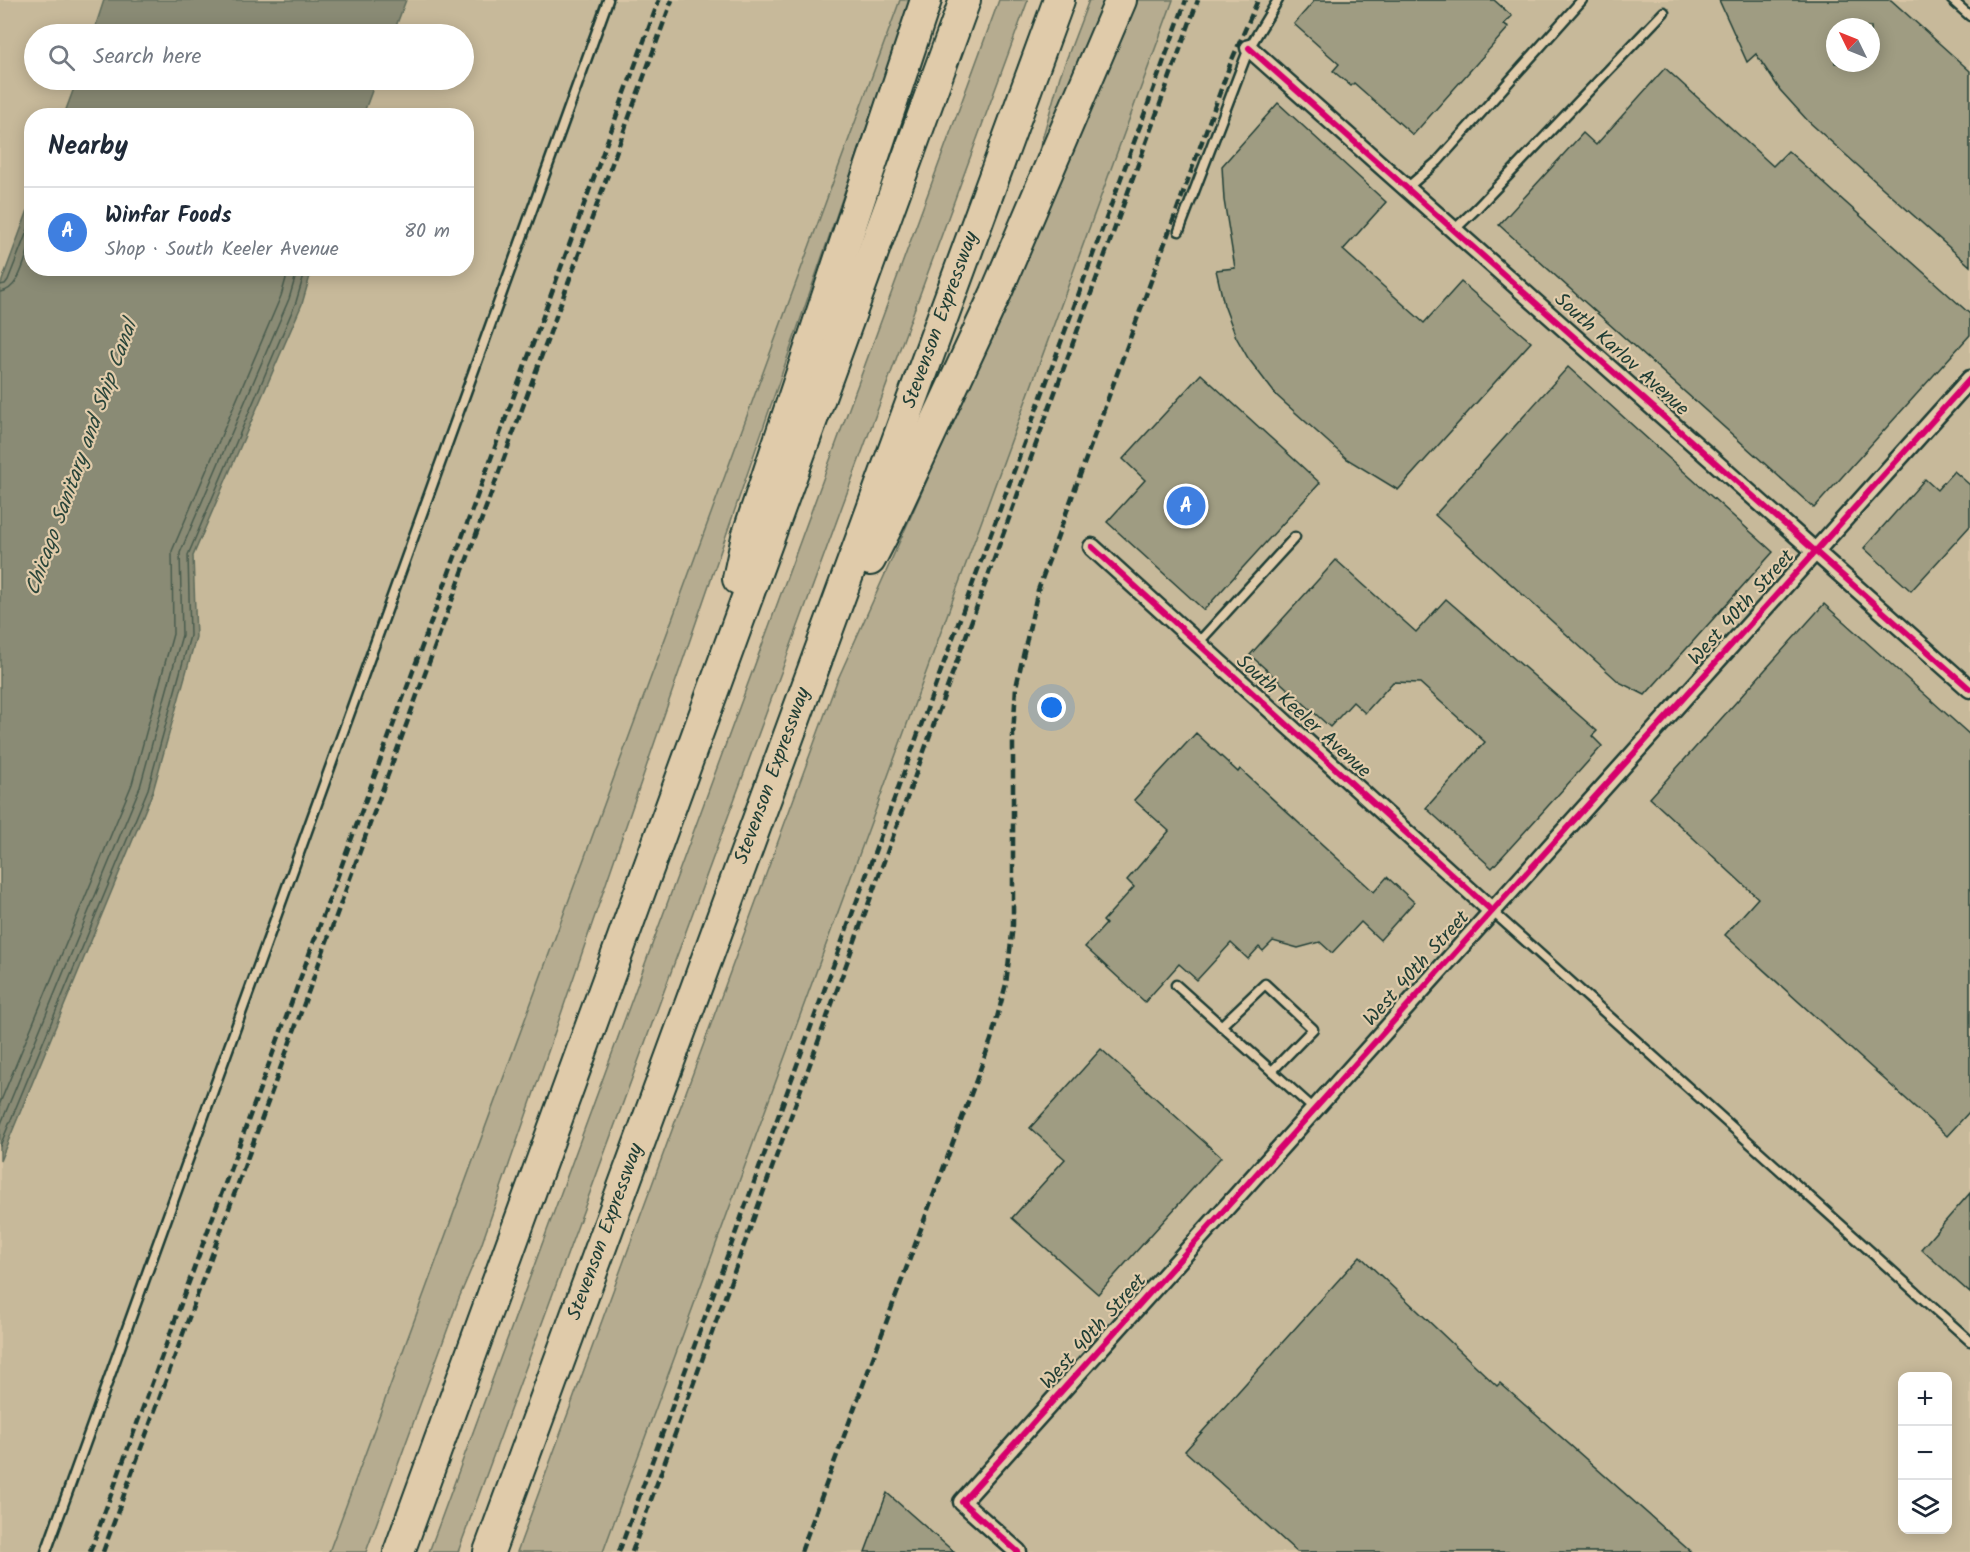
<!DOCTYPE html>
<html lang="en">
<head>
<meta charset="utf-8">
<style>
	body { margin:0; font-family:Kalam,sans-serif; background:#f2f2f3; color:#1f2937 }
	.controls { position:absolute; right:18px; bottom:18px; display:grid; overflow:hidden; border-radius:12px; box-shadow:0 3px 15px #0003 }
	.controls button { width:54px; height:54px; display:grid; place-items:center; padding:0; border:0; border-bottom:2px solid #e0e1e3; background:#fff; color:#1f2937; font:30px sans-serif }
	.compass { position:absolute; left:1826px; top:18px; width:54px; height:54px; border-radius:50%; background:#fff; box-shadow:0 3px 15px #0003; rotate:313deg }
	.you { position:absolute; left:1052px; top:708px; width:21px; height:21px; margin:-15px; border:4px solid #fff; border-radius:50%; background:#1a73e8; box-shadow:0 0 0 9px #1a73e833 }
	.badge { display:grid; place-items:center; width:39px; height:39px; border-radius:50%; background:#7c3aed; color:#fff; font-size:20px; font-weight:700 }
	.pin { position:absolute; translate:-50% -50%; border:3px solid #fff; box-shadow:0 2px 6px #0006 }
	.list { margin:0; padding:0; list-style:none }
	h2 { display:flex; justify-content:space-between; align-items:center; height:78px; margin:0; padding:0 24px; font-size:26px }
	h2 small { font-size:20px; font-weight:400; color:#747a83 }
	.list li { display:grid; grid-template-columns:39px 1fr auto; gap:18px; align-items:center; box-sizing:border-box; height:90px; padding:0 24px; border-top:2px solid #e0e1e3 }
	.list b { display:block; font-size:22px; white-space:nowrap }
	.list p { margin:0; font-size:20px; white-space:nowrap; color:#747a83 }
	.list em { font-size:20px; font-style:normal; color:#747a83 }
	.icon { flex:none; width:33px; height:33px; fill:none; stroke:currentColor; stroke-width:2; stroke-linecap:round; stroke-linejoin:round }
	.map { position:relative; flex:none; width:1970px; height:1552px; overflow:hidden }
	.search { position:absolute; background:#fff; box-shadow:0 3px 15px #0003; left:24px; top:24px; width:450px; height:66px; display:flex; align-items:center; gap:15px; box-sizing:border-box; padding:0 21px; border-radius:33px; color:#747a83; font-size:22px }
	.panel { position:absolute; background:#fff; box-shadow:0 3px 15px #0003; left:24px; top:108px; width:450px; height:168px; border-radius:24px }
	.map>svg:first-child { display:block }
	.built { fill:#c7b99a; fill-rule:evenodd }
	.green { fill:#b6ac90; stroke:#6a7462; stroke-width:1.5 }
	.water { fill:#8a8b75; stroke:#5f6c5b; stroke-width:1.5 }
	.lines { fill:none; stroke-linecap:round; stroke-linejoin:round }
	.shore { stroke:#4a5c4e; stroke-width:1.5 }
	.building { fill:#9f9c82; stroke:#1f3d34; stroke-width:1.5; fill-rule:evenodd }
	.service-casing { stroke:#1f3d34; stroke-width:13 }
	.minor-casing { stroke:#1f3d34; stroke-width:21 }
	.motorway-casing { stroke:#1f3d34; stroke-width:34 }
	.service { stroke:#e0cbaa; stroke-width:8 }
	.minor { stroke:#e0cbaa; stroke-width:16 }
	.motorway { stroke:#e0cbaa; stroke-width:30 }
	.rail { stroke:#1f3d34; stroke-width:4.5; stroke-dasharray:9 4.5; stroke-linecap:butt }
	.cycleway-casing { stroke:#e0cbaa; stroke-width:10 }
	.cycleway { stroke:#d6006c; stroke-width:6 }
	.labels { text-anchor:middle; dominant-baseline:central; stroke-width:4.5; stroke-linejoin:round; paint-order:stroke }
	.street-label { font-size:20px; fill:#1f3d34; stroke:#e0cbaa }
	.water-label { font-size:21px; font-style:italic; fill:#2a453a; stroke:#e0cbaa }
</style>
</head>
<body>
<div class="map">
<svg width="1970" height="1552" viewBox="0 0 1970 1552">
	<rect width="100%" height="100%" fill="#d8c5a5"/>
	<filter id="ink" filterUnits="userSpaceOnUse"><feTurbulence type="fractalNoise" baseFrequency=".0167" numOctaves="2"/><feDisplacementMap in="SourceGraphic" scale="12" xChannelSelector="R" yChannelSelector="G"/><feConvolveMatrix kernelMatrix="1 2 1 2 8 2 1 2 1" color-interpolation-filters="sRGB"/></filter>
	<g filter="url(#ink)">
		<g class="built">
			<polygon points="0,0 104,0 93,34 34,34 34,80 77,80 64,115 32,116 31,202 0,286"/>
			<polygon points="406,0 900,0 329,1552 0,1552 0,1161 153,791 196,637 193,556 302,304 312,269 466,268 466,116 363,115 376,80 464,80 464,34 393,34"/>
			<path d="M1173,0H1970V1552H603ZM1835,27H1871V63H1835ZM1902,1376H1948V1530H1902Z"/>
		</g>
		<g class="green">
			<polygon points="900,0 913,0 901,28 481,1246 459,1298 366,1552 329,1552"/>
			<polygon points="999,0 1028,0 458,1552 429,1552"/>
			<polygon points="1089,0 1106,0 1030,182 1060,76"/>
			<polygon points="1138,0 1173,0 603,1552 517,1552 837,681 929,476"/>
		</g>
		<g class="water">
			<polygon points="104,0 406,0 393,34 93,34"/>
			<polygon points="77,80 376,80 363,115 64,115"/>
			<polygon points="31,202 32,268 312,269 302,304 193,556 196,637 153,791 0,1161 0,286"/>
		</g>
		<g class="lines">
			<g class="shore">
				<polyline points="0,285 5,284 8,280 32,219"/>
				<path d="M0,292C20,291 25,256 32,240"/>
				<polyline points="0,1103 132,784 173,634 172,551 281,296 289,268"/>
				<polyline points="0,1126 140,787 182,635 180,553 289,299 298,268"/>
				<polyline points="0,1146 148,789 190,636 188,555 296,302 306,268"/>
			</g>
		</g>
		<g class="building">
			<polygon points="1315,0 1494,0 1512,16 1504,24 1509,27 1413,135 1354,83 1351,86 1333,71 1339,64 1294,24"/>
			<path d="M1719,0H1891L1970,71V266L1808,121L1780,90L1756,54L1747,62ZM1835,27H1871V63H1835Z"/>
			<polygon points="1665,68 1773,166 1788,151 1970,314 1970,335 1814,508 1499,225 1583,133 1596,145"/>
			<polygon points="1278,103 1386,202 1343,250 1424,323 1461,282 1531,342 1398,490 1347,459 1276,395 1248,358 1236,337 1224,305 1216,270 1235,268 1224,200 1222,166"/>
			<polygon points="1568,367 1773,552 1645,695 1619,682 1435,515"/>
			<polygon points="1201,374 1320,483 1204,610 1107,522 1145,480 1123,459"/>
			<polygon points="1954,471 1970,485 1970,526 1911,591 1864,548 1925,479 1937,490"/>
			<polygon points="1336,560 1416,632 1446,599 1597,731 1592,736 1602,746 1492,868 1426,808 1485,742 1420,683 1393,682 1365,713 1353,702 1330,727 1250,655"/>
			<polygon points="1824,604 1970,735 1970,1111 1947,1136 1725,935 1758,898 1650,798"/>
			<polygon points="1196,733 1238,772 1240,769 1374,892 1387,877 1414,902 1380,940 1361,922 1332,953 1320,942 1298,948 1273,941 1263,951 1259,947 1248,959 1231,943 1197,980 1179,964 1145,1002 1085,947 1106,924 1103,921 1134,887 1127,880 1169,831 1134,800"/>
			<polygon points="1101,1049 1221,1157 1098,1294 1012,1218 1065,1159 1030,1128"/>
			<polygon points="1970,1193 1970,1293 1921,1249"/>
			<polygon points="1360,1256 1497,1386 1500,1383 1691,1552 1297,1552 1185,1451"/>
			<polygon points="887,1493 954,1552 865,1552"/>
		</g>
		<g class="lines">
			<defs>
				<g id="service">
					<polyline points="1952,0 1970,16"/>
					<polyline points="1408,187 1438,161 1582,0"/>
					<polyline points="1455,229 1477,208 1664,12"/>
					<polyline points="1179,231 1249,48 1278,0"/>
					<polyline points="1198,643 1295,537"/>
					<polyline points="1492,911 1970,1341"/>
					<polyline points="1176,985 1314,1109"/>
					<polyline points="1221,1026 1265,984 1313,1029 1272,1071"/>
					<polyline points="46,1552 608,0"/>
				</g>
				<g id="minor">
					<polyline points="1249,48 1970,689"/>
					<polyline points="1092,547 1492,911"/>
					<polyline points="1018,1552 962,1502 1970,379"/>
				</g>
				<g id="motorway">
					<polyline points="870,560 888,525 996,293 1121,0"/>
					<polyline points="738,579 747,537 926,0"/>
					<polyline points="399,1552 965,0"/>
					<polyline points="489,1552 1059,0"/>
				</g>
			</defs>
			<use href="#service" class="service-casing"/>
			<use href="#minor" class="minor-casing"/>
			<use href="#motorway" class="motorway-casing"/>
			<use href="#service" class="service"/>
			<use href="#minor" class="minor"/>
			<use href="#motorway" class="motorway"/>
			<g class="rail">
				<polyline points="90,1552 659,0"/>
				<polyline points="103,1552 672,0"/>
				<polyline points="619,1552 1186,0"/>
				<polyline points="632,1552 1198,0"/>
				<polyline points="801,1552 991,1040 1006,984 1013,925 1013,735 1016,687 1038,590 1231,62 1258,0"/>
			</g>
			<defs>
				<g id="cycleway">
					<polyline points="1249,48 1970,689"/>
					<polyline points="1092,547 1492,911"/>
					<polyline points="1018,1552 962,1502 1970,379"/>
				</g>
			</defs>
			<use href="#cycleway" class="cycleway-casing"/>
			<use href="#cycleway" class="cycleway"/>
		</g>
	</g>
	<g class="labels">
		<g class="street-label">
			<text transform="translate(941 320) rotate(-70)">Stevenson Expressway</text>
			<text transform="translate(1621 355) rotate(42)">South Karlov Avenue</text>
			<text transform="translate(1742 608) rotate(-48)">West 40th Street</text>
			<text transform="translate(1303 717) rotate(42)">South Keeler Avenue</text>
			<text transform="translate(773 776) rotate(-70)">Stevenson Expressway</text>
			<text transform="translate(1417 969) rotate(-48)">West 40th Street</text>
			<text transform="translate(606 1232) rotate(-70)">Stevenson Expressway</text>
			<text transform="translate(1094 1332) rotate(-48)">West 40th Street</text>
		</g>
		<g class="water-label">
			<text transform="translate(82 458) rotate(-70)">Chicago Sanitary and Ship Canal</text>
		</g>
	</g>
</svg>
<div class="controls">
<button>+</button>
<button>−</button>
<button><svg class="icon" aria-label="layers" viewBox="0 0 24 24"><path d="M12 4l9 5-9 5-9-5zM3 14l9 5 9-5"/></svg></button>
</div>
<svg class="compass" viewBox="-18 -18 36 36"><path d="M0-13l5 13h-10z" fill="#e53935"/><path d="M0 13l5-13h-10z" fill="#747a83"/></svg>
<div class="you"></div>
<div class="pin badge" style="left:1186px;top:506px;background:#3f7fe0">A</div>
<div class="search"><svg class="icon" aria-label="search" viewBox="0 0 24 24"><circle cx="10" cy="10" r="6"/><path d="M15 15l6 6"/></svg>Search here</div>
<section class="panel">
<h2>Nearby<small></small></h2>
<ul class="list">
<li><span class="badge" style="background:#3f7fe0">A</span><div><b>Winfar Foods</b><p>Shop · South Keeler Avenue</p></div><em>80 m</em></li>
</ul>
</section>
</div>
</body>
</html>
